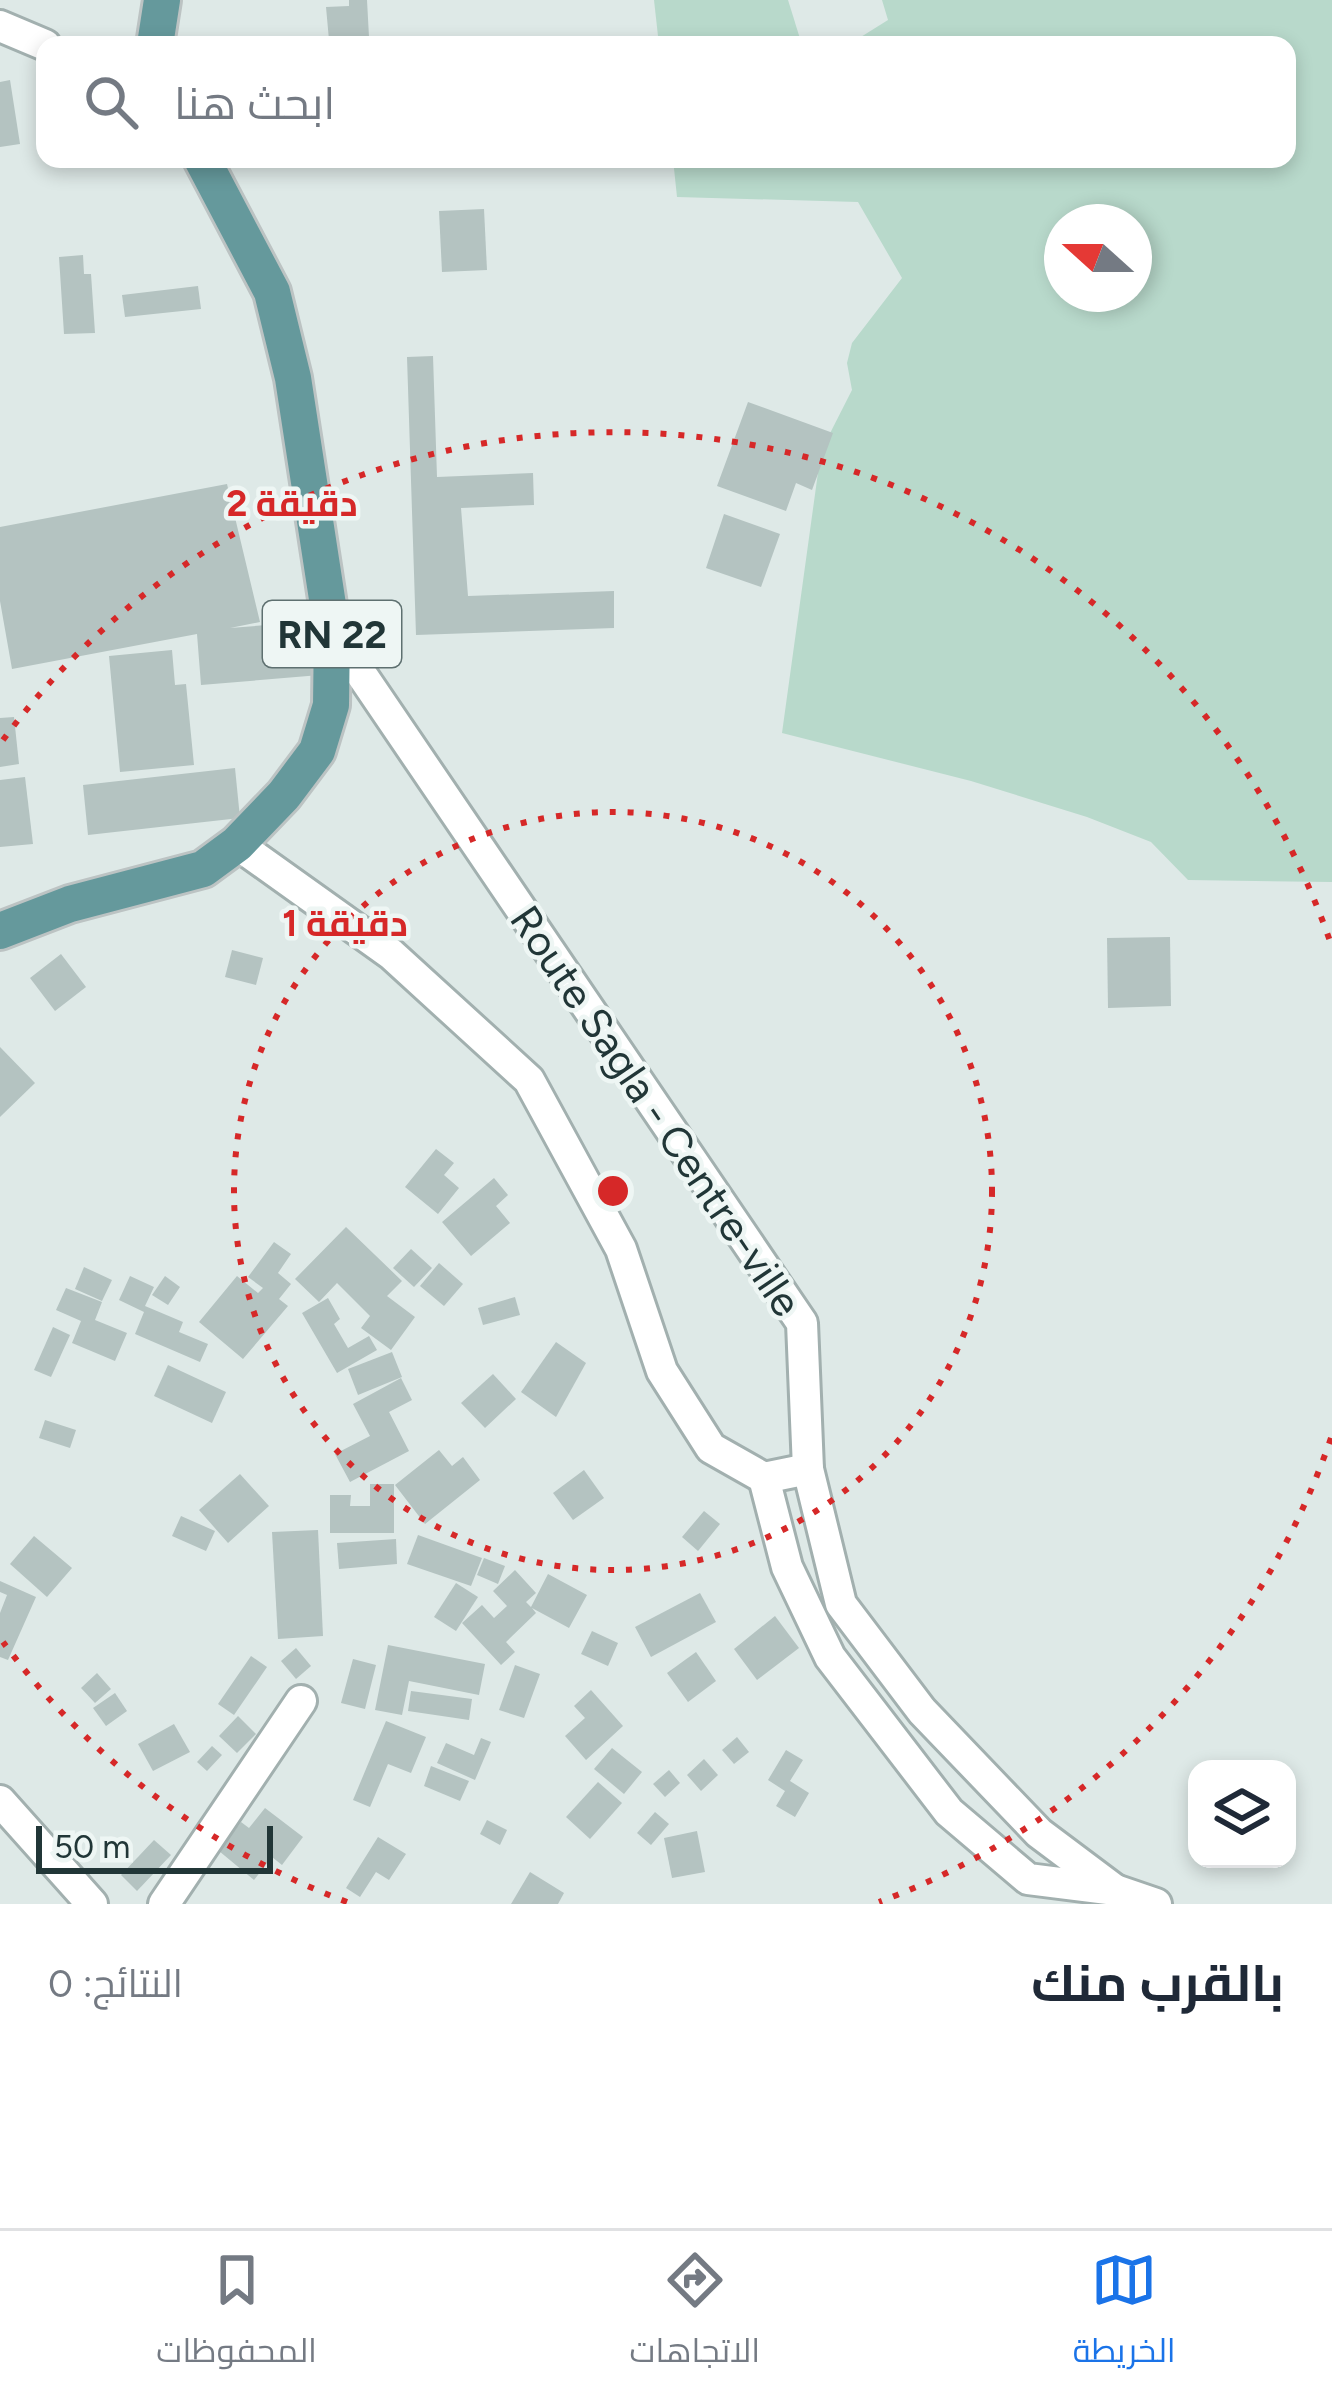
<!DOCTYPE html>
<html lang="ar">
<head>
<meta charset="utf-8">
<style>
	body { margin:0; font-family:Figtree,Cairo,sans-serif; background:#f2f2f3; color:#1f2937; direction:rtl }
	.controls { position:absolute; right:36px; bottom:36px; display:grid; overflow:hidden; border-radius:24px; box-shadow:0 6px 18px #0003 }
	.controls button { width:108px; height:108px; display:grid; place-items:center; padding:0; border:0; border-bottom:3px solid #e0e1e3; background:#fff; color:#1f2937; font:60px sans-serif }
	.compass { position:absolute; left:1044px; top:204px; width:108px; height:108px; border-radius:50%; background:#fff; box-shadow:0 6px 18px #0003; rotate:291deg }
	.scale { position:absolute; left:36px; bottom:30px; width:237px; box-sizing:border-box; padding-left:12px; border:6px solid #213637; border-top:0; font-size:33px; line-height:42px; white-space:nowrap; color:#213637; -webkit-text-stroke:9px #eef6f4; paint-order:stroke }
	.list { margin:0; padding:0; list-style:none }
	h2 { display:flex; justify-content:space-between; align-items:center; height:156px; margin:0; padding:0 48px; font-size:51px }
	h2 small { font-size:39px; font-weight:400; color:#747a83 }
	.icon { flex:none; width:66px; height:66px; fill:none; stroke:currentColor; stroke-width:2; stroke-linecap:round; stroke-linejoin:round }
	.map { position:relative; flex:none; width:1332px; height:1904px; overflow:hidden; direction:ltr }
	.search { position:absolute; background:#fff; box-shadow:0 6px 18px #0003; left:36px; right:36px; top:36px; height:132px; display:flex; align-items:center; gap:30px; box-sizing:border-box; padding:0 42px; border-radius:24px; color:#747a83; font-size:45px }
	.sheet { height:324px; background:#fff }
	nav { display:flex; justify-content:space-around; align-items:center; box-sizing:border-box; height:168px; border-top:3px solid #e0e1e3; background:#fff; font-size:33px; color:#747a83 }
	nav a { display:grid; justify-items:center; gap:6px }
	nav .on { color:#1a73e8 }
	.map>svg:first-child { display:block }
	.green { fill:#b8d9cb; fill-rule:evenodd }
	.building { fill:#b4c3c1 }
	.lines { fill:none; stroke-linecap:round; stroke-linejoin:round }
	.street-casing { stroke:#a2b0af; stroke-width:36 }
	.primary-casing { stroke:#bcc3c3; stroke-width:42 }
	.street { stroke:#fff; stroke-width:30 }
	.primary { stroke:#65999c; stroke-width:36 }
	.ring { fill:none; stroke:#d62828; stroke-width:6; stroke-dasharray:6 12 }
	.labels { text-anchor:middle; dominant-baseline:central; stroke-width:9; stroke-linejoin:round; paint-order:stroke }
	.shield { fill:#eef6f4; stroke:#5e7070; stroke-width:3 }
	.shield-label { font-size:39px; font-weight:bold; fill:#213637 }
	.street-label { font-size:42px; fill:#213637; stroke:#eef6f4 }
	.centre { fill:#d62828; stroke:#eef6f4; stroke-width:6 }
	.ring-label { font-size:36px; text-anchor:middle; font-weight:bold; fill:#d62828; stroke:#eef6f4; stroke-width:9; stroke-linejoin:round; paint-order:stroke }
</style>
</head>
<body>
<div class="map">
<svg width="1332" height="1904" viewBox="0 0 1332 1904">
	<rect width="100%" height="100%" fill="#dee9e7"/>
	<g class="green">
		<polygon points="654,0 788,0 802,45 659,45"/>
		<path d="M882,0H1332V882L1188,880L1151,842L1087,817L971,781L782,733L821,451L852,390L847,363L852,343L902,278L858,202L677,197L673,159H1287V45H848L888,20ZM1062,222H1134V294H1062Z"/>
	</g>
	<g class="building">
		<polygon points="349,0 367,0 369,37 329,40 326,7 349,6"/>
		<polygon points="10,80 20,144 0,147 0,82"/>
		<polygon points="373,159 423,159 424,162 374,168"/>
		<polygon points="484,209 487,270 442,272 439,211"/>
		<polygon points="83,255 84,274 91,274 95,333 64,334 59,257"/>
		<polygon points="198,286 201,309 125,317 122,295"/>
		<polygon points="433,356 437,477 533,473 534,505 461,508 468,596 614,591 614,628 416,635 407,357"/>
		<polygon points="748,402 833,433 812,490 796,483 786,511 717,486"/>
		<polygon points="227,484 260,622 230,628 328,620 332,674 201,685 197,634 12,669 0,601 0,527"/>
		<polygon points="724,514 780,534 761,587 706,568"/>
		<polygon points="172,650 175,685 186,684 194,765 120,772 109,656"/>
		<polygon points="14,717 19,764 0,767 0,718"/>
		<polygon points="235,768 240,818 88,835 83,785"/>
		<polygon points="25,777 33,844 0,847 0,780"/>
		<polygon points="1170,937 1171,1006 1108,1008 1107,938"/>
		<polygon points="232,950 263,958 256,985 225,977"/>
		<polygon points="61,954 86,987 55,1011 30,978"/>
		<polygon points="0,1047 35,1083 0,1117"/>
		<polygon points="436,1149 454,1163 444,1175 459,1188 438,1214 405,1187"/>
		<polygon points="494,1178 508,1195 496,1206 510,1223 471,1256 442,1222"/>
		<polygon points="346,1227 402,1281 387,1296 415,1317 391,1350 361,1328 370,1316 337,1283 319,1302 295,1279"/>
		<polygon points="274,1242 291,1254 278,1273 291,1284 279,1299 288,1306 243,1359 199,1322 237,1276 258,1293 263,1288 248,1277"/>
		<polygon points="411,1249 432,1268 414,1287 393,1268"/>
		<polygon points="439,1263 463,1284 444,1306 420,1286"/>
		<polygon points="84,1267 112,1280 102,1301 75,1289"/>
		<polygon points="130,1276 154,1287 145,1306 183,1322 179,1332 208,1344 200,1362 135,1334 144,1312 119,1300"/>
		<polygon points="165,1276 180,1287 168,1305 152,1295"/>
		<polygon points="66,1288 102,1302 95,1320 127,1333 115,1361 72,1343 81,1321 56,1310"/>
		<polygon points="515,1297 520,1315 483,1325 478,1308"/>
		<polygon points="328,1298 340,1319 334,1324 348,1348 369,1336 377,1350 337,1373 302,1313"/>
		<polygon points="53,1327 70,1335 51,1377 34,1370"/>
		<polygon points="556,1342 586,1363 556,1417 521,1392"/>
		<polygon points="392,1352 402,1377 358,1395 348,1369"/>
		<polygon points="168,1365 226,1392 212,1423 154,1396"/>
		<polygon points="493,1374 516,1399 485,1428 461,1403"/>
		<polygon points="401,1378 412,1400 389,1412 409,1451 350,1482 335,1454 370,1436 353,1404"/>
		<polygon points="45,1420 76,1430 70,1448 39,1438"/>
		<polygon points="439,1450 452,1466 463,1457 480,1480 425,1524 395,1485"/>
		<polygon points="584,1470 604,1498 573,1520 553,1493"/>
		<polygon points="240,1474 269,1506 228,1543 199,1510"/>
		<polygon points="370,1484 394,1484 394,1533 330,1533 330,1495 351,1495 350,1506 370,1506"/>
		<polygon points="704,1511 720,1524 698,1551 682,1537"/>
		<polygon points="181,1516 215,1531 206,1551 172,1536"/>
		<polygon points="318,1530 323,1636 278,1639 272,1532"/>
		<polygon points="418,1535 482,1558 471,1586 407,1564"/>
		<polygon points="34,1536 72,1568 47,1597 10,1564"/>
		<polygon points="396,1539 397,1564 339,1569 337,1543"/>
		<polygon points="484,1558 505,1566 498,1584 477,1575"/>
		<polygon points="515,1570 536,1593 526,1602 531,1607 548,1574 587,1595 569,1628 532,1608 536,1613 506,1642 515,1652 501,1665 462,1623 482,1605 494,1618 507,1606 493,1591"/>
		<polygon points="0,1581 36,1597 8,1660 0,1657 0,1613 7,1595 0,1592"/>
		<polygon points="456,1583 478,1597 456,1631 434,1617"/>
		<polygon points="700,1593 716,1622 651,1657 635,1627"/>
		<polygon points="775,1616 799,1648 757,1680 734,1649"/>
		<polygon points="592,1631 618,1643 608,1666 581,1654"/>
		<polygon points="388,1645 485,1664 479,1695 409,1681 402,1715 375,1710"/>
		<polygon points="296,1648 311,1666 296,1679 281,1661"/>
		<polygon points="696,1652 716,1681 688,1702 667,1673"/>
		<polygon points="251,1656 267,1667 234,1715 218,1704"/>
		<polygon points="353,1659 376,1665 365,1709 341,1703"/>
		<polygon points="515,1665 540,1674 524,1718 499,1710"/>
		<polygon points="97,1673 111,1689 95,1703 81,1688"/>
		<polygon points="591,1690 623,1726 586,1760 565,1736 585,1718 574,1706"/>
		<polygon points="411,1691 472,1699 469,1720 408,1711"/>
		<polygon points="115,1693 127,1711 106,1726 93,1708"/>
		<polygon points="238,1716 256,1734 237,1753 219,1736"/>
		<polygon points="386,1721 426,1737 411,1773 388,1764 370,1807 353,1800"/>
		<polygon points="174,1724 190,1752 153,1771 138,1744"/>
		<polygon points="737,1737 749,1752 734,1764 722,1750"/>
		<polygon points="481,1738 491,1742 475,1780 437,1763 446,1743 474,1755"/>
		<polygon points="212,1746 222,1755 207,1771 197,1762"/>
		<polygon points="612,1748 642,1772 624,1794 594,1769"/>
		<polygon points="786,1750 803,1760 790,1781 809,1793 795,1817 776,1806 785,1791 768,1780"/>
		<polygon points="704,1759 718,1775 701,1791 687,1775"/>
		<polygon points="431,1766 469,1781 460,1801 424,1786"/>
		<polygon points="669,1770 680,1783 665,1797 653,1784"/>
		<polygon points="598,1782 622,1803 590,1839 566,1817"/>
		<polygon points="265,1808 303,1837 282,1865 272,1857 254,1880 219,1851 241,1822 249,1828"/>
		<polygon points="655,1812 669,1824 651,1845 637,1833"/>
		<polygon points="487,1820 507,1830 500,1845 480,1834"/>
		<polygon points="697,1831 705,1872 672,1878 664,1838"/>
		<polygon points="378,1837 406,1854 389,1880 376,1872 360,1897 346,1888"/>
		<polygon points="154,1840 171,1855 137,1891 121,1875"/>
		<polygon points="530,1872 564,1893 558,1904 511,1904"/>
	</g>
	<g class="lines">
		<defs>
			<g id="street">
				<polyline points="0,26 45,45"/>
				<polyline points="332,631 802,1323 808,1469 841,1604 922,1711 1039,1833 1115,1890"/>
				<polyline points="237,844 391,954 529,1080 621,1249 662,1371 711,1448 764,1478 808,1469"/>
				<polyline points="764,1478 787,1567 830,1657 949,1812 1028,1879 1115,1890 1156,1904"/>
				<polyline points="0,1801 92,1904"/>
				<polyline points="164,1904 301,1701"/>
			</g>
			<g id="primary">
				<polyline points="155,45 162,0"/>
				<polyline points="0,931 70,904 203,869 237,844 284,795 317,751 331,705 332,631 293,378 272,292 202,159"/>
			</g>
		</defs>
		<use href="#street" class="street-casing"/>
		<use href="#primary" class="primary-casing"/>
		<use href="#street" class="street"/>
		<use href="#primary" class="primary"/>
	</g>
	<g class="ring">
		<circle cx="613" cy="1191" r="379"/>
		<path d="M1331 1438A759 759 0 0 1 879 1902M347 1902A759 759 0 0 1 3 1642M3 740A759 759 0 0 1 1331 944"/>
	</g>
	<g class="labels">
		<rect class="shield" x="263" y="601" width="138" height="66" rx="9"/>
		<g class="shield-label">
			<text x="332" y="634">RN 22</text>
		</g>
		<g class="street-label">
			<text transform="translate(656 1111) rotate(56)">Route Sagla - Centre-ville</text>
		</g>
	</g>
	<circle cx="613" cy="1191" r="18" class="centre"/>
	<g class="ring-label">
		<text x="292" y="516">2 دقيقة</text>
		<text x="345" y="936">1 دقيقة</text>
	</g>
</svg>
<div class="controls">
<button><svg class="icon" aria-label="layers" viewBox="0 0 24 24"><path d="M12 4l9 5-9 5-9-5zM3 14l9 5 9-5"/></svg></button>
</div>
<svg class="compass" viewBox="-18 -18 36 36"><path d="M0-13l5 13h-10z" fill="#e53935"/><path d="M0 13l5-13h-10z" fill="#747a83"/></svg>
<div class="scale">50 m</div>
<div class="search"><svg class="icon" aria-label="search" viewBox="0 0 24 24"><circle cx="10" cy="10" r="6"/><path d="M15 15l6 6"/></svg>ابحث هنا</div>
</div>
<section class="sheet">
<h2>بالقرب منك<small>النتائج: 0</small></h2>
<ul class="list">
</ul>
</section>
<nav>
<a class="on"><svg class="icon" aria-label="map" viewBox="0 0 24 24"><path d="M3 6l6-2 6 2 6-2v14l-6 2-6-2-6 2zM9 4v14M15 6v14"/></svg>الخريطة</a>
<a><svg class="icon" aria-label="directions" viewBox="0 0 24 24"><path d="M12 3l9 9-9 9-9-9zM9 14v-3h6M13 9l2 2-2 2"/></svg>الاتجاهات</a>
<a><svg class="icon" aria-label="saved" viewBox="0 0 24 24"><path d="M7 4h10v16l-5-4-5 4z"/></svg>المحفوظات</a>
</nav>
</body>
</html>
